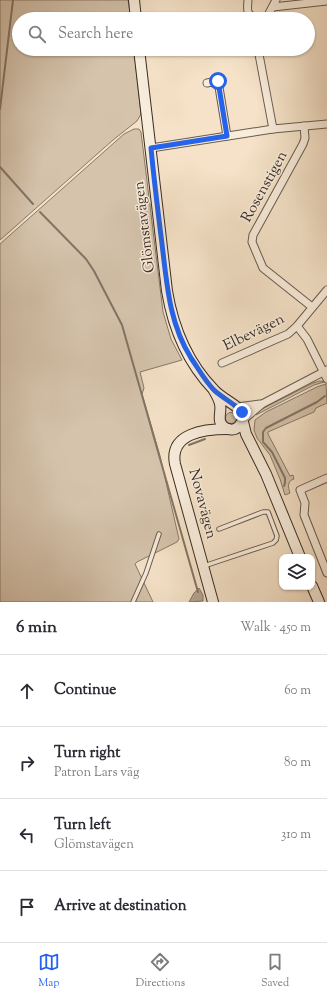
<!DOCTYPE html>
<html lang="en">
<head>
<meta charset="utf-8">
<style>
	body { margin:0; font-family:"Sorts Mill Goudy",serif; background:#f7f7f7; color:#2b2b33 }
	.controls { position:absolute; right:12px; bottom:12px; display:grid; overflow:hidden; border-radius:8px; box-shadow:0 1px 3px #0004 }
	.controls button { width:36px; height:36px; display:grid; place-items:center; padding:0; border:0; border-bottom:1px solid #e1e1e2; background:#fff; color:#2b2b33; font:20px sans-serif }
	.stop { position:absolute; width:12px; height:12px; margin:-9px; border:3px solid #2563eb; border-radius:50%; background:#fff }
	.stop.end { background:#2563eb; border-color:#fff; box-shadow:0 1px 4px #0008 }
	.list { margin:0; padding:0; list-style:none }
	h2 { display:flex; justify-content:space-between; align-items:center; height:52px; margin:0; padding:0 16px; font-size:17px }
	h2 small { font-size:13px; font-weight:400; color:#7c7c81 }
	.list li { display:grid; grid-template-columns:26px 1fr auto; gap:12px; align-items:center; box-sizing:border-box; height:72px; padding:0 16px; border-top:1px solid #e1e1e2 }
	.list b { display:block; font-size:15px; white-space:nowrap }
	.list p { margin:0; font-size:13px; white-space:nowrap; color:#7c7c81 }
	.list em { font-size:13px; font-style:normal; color:#7c7c81 }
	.icon { flex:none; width:22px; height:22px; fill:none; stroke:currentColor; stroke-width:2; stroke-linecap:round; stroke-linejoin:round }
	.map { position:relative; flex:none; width:327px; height:602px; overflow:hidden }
	.search { position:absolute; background:#fff; box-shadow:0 1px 3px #0004; left:12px; right:12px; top:12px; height:44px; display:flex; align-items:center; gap:10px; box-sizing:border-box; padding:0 14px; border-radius:22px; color:#7c7c81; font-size:15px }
	.sheet { height:340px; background:#fff }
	nav { display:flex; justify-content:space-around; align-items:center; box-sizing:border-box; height:56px; border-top:1px solid #e1e1e2; background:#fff; font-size:11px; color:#7c7c81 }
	nav a { display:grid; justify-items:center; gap:2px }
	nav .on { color:#2563eb }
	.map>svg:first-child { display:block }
	.green { fill:#d5c3ac; stroke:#877868 }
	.water { fill:#b5a491; stroke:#837466 }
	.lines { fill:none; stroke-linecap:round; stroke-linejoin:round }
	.stream { stroke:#837466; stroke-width:2 }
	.lane-casing { stroke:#685a4e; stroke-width:5.5 }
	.street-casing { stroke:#685a4e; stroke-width:9 }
	.secondary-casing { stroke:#392d25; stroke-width:12 }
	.lane { stroke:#f8ecdb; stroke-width:3.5 }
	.street { stroke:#f8ecdb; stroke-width:7 }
	.secondary { stroke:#f8ecdb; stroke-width:10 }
	.route { stroke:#2563eb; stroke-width:5 }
	.labels { text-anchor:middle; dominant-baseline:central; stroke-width:3; stroke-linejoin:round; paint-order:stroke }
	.street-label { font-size:15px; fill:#392d25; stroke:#f8ecdb }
</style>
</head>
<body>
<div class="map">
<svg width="327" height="602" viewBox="0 0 327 602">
	<rect width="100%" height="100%" fill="#f5e2c8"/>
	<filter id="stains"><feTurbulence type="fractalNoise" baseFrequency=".005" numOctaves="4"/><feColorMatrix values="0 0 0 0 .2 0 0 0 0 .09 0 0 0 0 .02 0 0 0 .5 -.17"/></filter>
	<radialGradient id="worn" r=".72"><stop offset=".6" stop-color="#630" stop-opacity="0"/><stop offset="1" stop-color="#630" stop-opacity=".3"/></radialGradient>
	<g class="green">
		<polygon points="0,0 128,0 131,19 19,19 19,49 134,49 141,114 137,121 113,140 0,240"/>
		<polygon points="134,129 139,129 141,132 163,312 171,339 182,360 140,372 144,388 142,394 160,456 179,539 177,542 137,562 135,564 153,602 0,602 0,244 124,134"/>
		<polygon points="320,381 324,382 314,385 256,415 254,413 313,383"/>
		<path d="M326,384L327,403L316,408L314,412L268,432V434L290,476L293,475L294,479C287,481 288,487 290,493L285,495L280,479L270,455L257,438L254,430L255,420L266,412L317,387Z"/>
		<circle cx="231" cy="418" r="5.5"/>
	</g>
	<polygon class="water" points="199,588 203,595 203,601 189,602 194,593"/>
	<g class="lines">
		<g class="stream">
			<polyline points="0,109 13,0"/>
			<polyline points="0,167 33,204"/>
			<polyline points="40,212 86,259 94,271 122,325 198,592"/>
			<polyline points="189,445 205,439"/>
			<polyline points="284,486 285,483 285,478 272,452 263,442 263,432 266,428 317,402 325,396"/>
		</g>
		<defs>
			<g id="lane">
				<polyline points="204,566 273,543 276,540 277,536 268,512 263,512 219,529"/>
				<polyline points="133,602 146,573 159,534"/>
			</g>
			<g id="street">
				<path d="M248,0C247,12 246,14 258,19"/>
				<polyline points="273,7 327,1"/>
				<polyline points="266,19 276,0"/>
				<polyline points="258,49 273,129"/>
				<polyline points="207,83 218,81 227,136"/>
				<polyline points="304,126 305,138 303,144 253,235 252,242 263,268 312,307"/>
				<polyline points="151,148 273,129 327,124"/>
				<polyline points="297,326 307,339 327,379"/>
				<polyline points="222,363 288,334 297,326 327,290"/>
				<polyline points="237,407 260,404"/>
				<polyline points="243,420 262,404 327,370"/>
				<polyline points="327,478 300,490 305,503 304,515 327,573"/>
			</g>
			<g id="secondary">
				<polyline points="134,0 136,19"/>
				<path d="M139,49L167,291C173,327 188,363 214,390C221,398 237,405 242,412C246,423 235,435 224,427C216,421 222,412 220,404C219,399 216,394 213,389"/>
				<polyline points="243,422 246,434 266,474 300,557"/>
				<polyline points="312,586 319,602"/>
				<path d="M213,602L175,464C169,433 205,429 228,429"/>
			</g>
		</defs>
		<use href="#lane" class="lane-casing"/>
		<use href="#street" class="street-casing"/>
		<use href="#secondary" class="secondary-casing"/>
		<use href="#lane" class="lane"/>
		<use href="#street" class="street"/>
		<use href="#secondary" class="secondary"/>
	</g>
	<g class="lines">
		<path class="route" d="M218,81L227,136L151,148C154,180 158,212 162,244C167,284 169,323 191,358C198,368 205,381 214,390C221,397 238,406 242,412"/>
	</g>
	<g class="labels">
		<g class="street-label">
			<text transform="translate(265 187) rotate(-61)">Rosenstigen</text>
			<text transform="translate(145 227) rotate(-97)">Glömstavägen</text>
			<text transform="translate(254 333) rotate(-26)">Elbevägen</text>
			<text transform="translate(202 504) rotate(75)">Novavägen</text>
		</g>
	</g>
	<rect width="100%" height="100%" filter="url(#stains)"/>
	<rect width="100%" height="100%" fill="url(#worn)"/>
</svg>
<div class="controls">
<button><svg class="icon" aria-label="layers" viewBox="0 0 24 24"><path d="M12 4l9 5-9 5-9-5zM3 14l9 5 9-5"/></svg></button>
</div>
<div class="stop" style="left:218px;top:81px"></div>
<div class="stop end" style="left:242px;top:412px"></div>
<div class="search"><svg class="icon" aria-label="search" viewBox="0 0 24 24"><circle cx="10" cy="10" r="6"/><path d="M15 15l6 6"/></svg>Search here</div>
</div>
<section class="sheet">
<h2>6 min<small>Walk · 450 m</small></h2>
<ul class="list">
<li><svg class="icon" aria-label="ahead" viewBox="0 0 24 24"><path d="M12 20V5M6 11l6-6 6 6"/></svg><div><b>Continue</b></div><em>60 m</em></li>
<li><svg class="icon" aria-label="right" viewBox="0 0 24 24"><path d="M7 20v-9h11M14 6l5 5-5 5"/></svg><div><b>Turn right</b><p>Patron Lars väg</p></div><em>80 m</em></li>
<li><svg class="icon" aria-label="left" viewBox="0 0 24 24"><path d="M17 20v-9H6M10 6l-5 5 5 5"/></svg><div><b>Turn left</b><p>Glömstavägen</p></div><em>310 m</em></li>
<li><svg class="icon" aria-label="arrive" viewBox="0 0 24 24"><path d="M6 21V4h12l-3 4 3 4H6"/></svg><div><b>Arrive at destination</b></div></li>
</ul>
</section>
<nav>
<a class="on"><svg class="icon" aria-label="map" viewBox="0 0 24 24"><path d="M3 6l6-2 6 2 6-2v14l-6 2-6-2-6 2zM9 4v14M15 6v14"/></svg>Map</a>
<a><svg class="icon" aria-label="directions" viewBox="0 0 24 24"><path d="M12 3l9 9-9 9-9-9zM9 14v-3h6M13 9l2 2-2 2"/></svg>Directions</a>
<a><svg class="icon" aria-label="saved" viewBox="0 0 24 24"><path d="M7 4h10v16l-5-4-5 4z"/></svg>Saved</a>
</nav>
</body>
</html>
